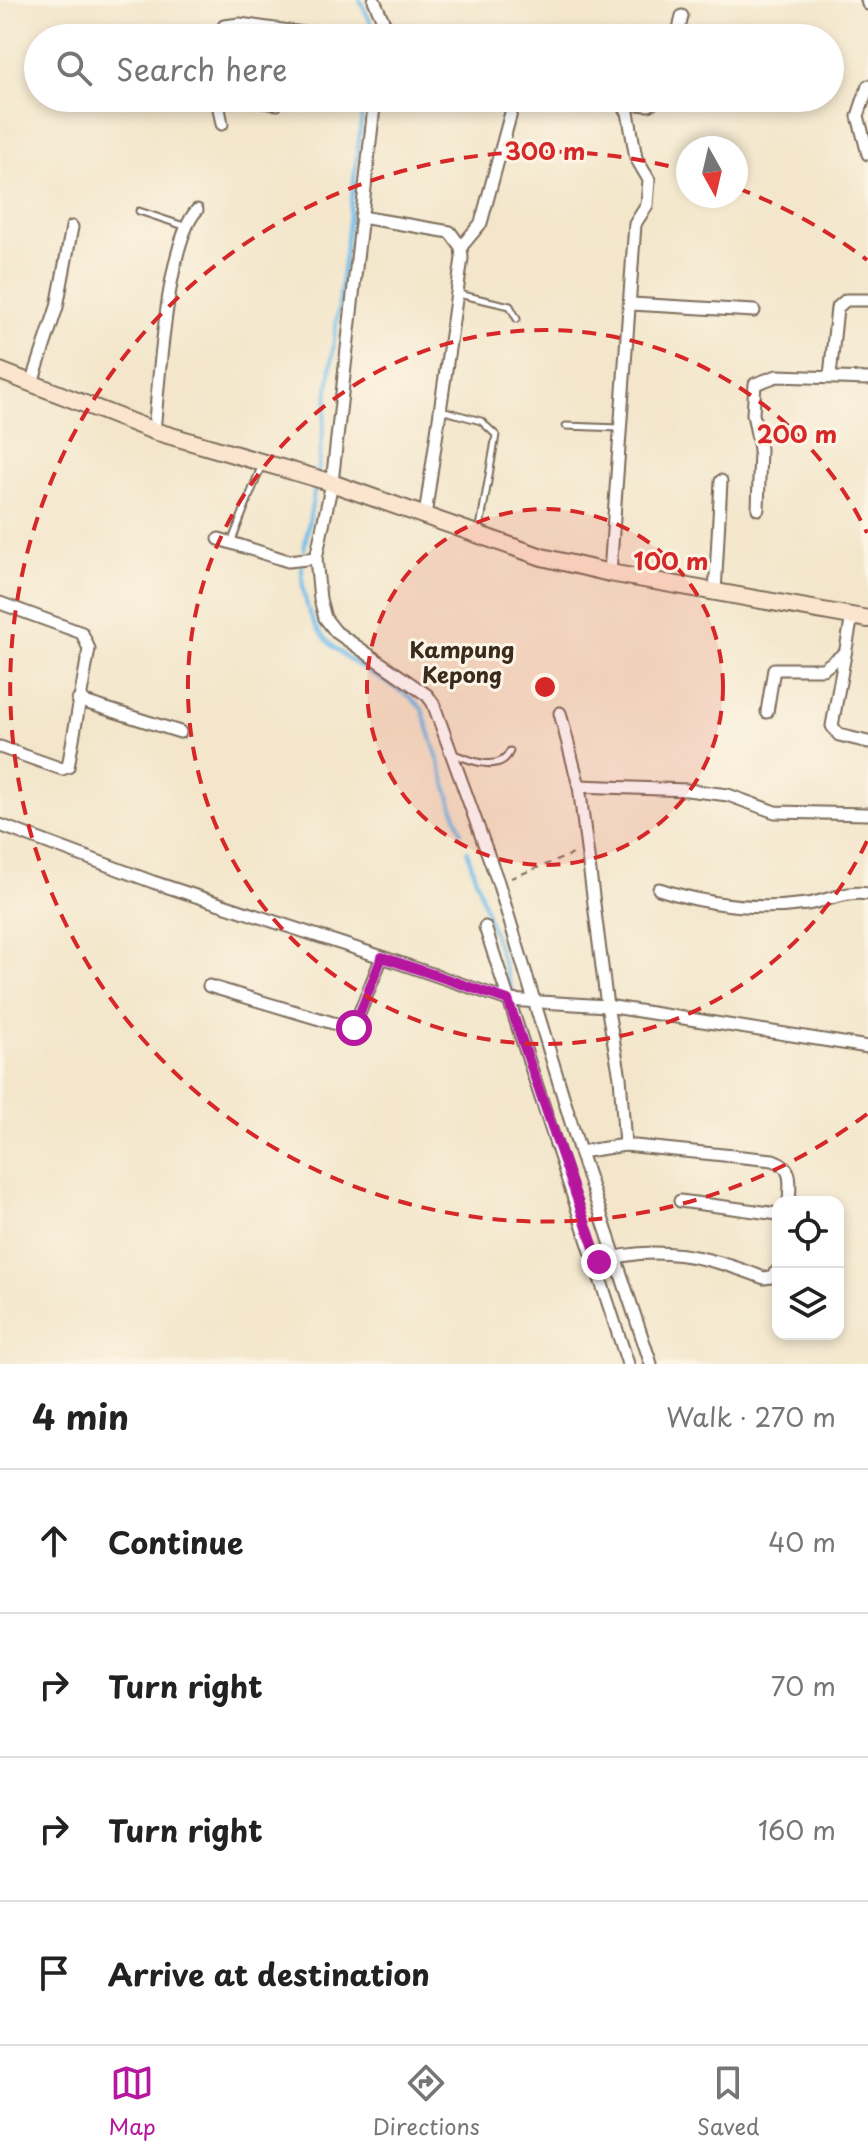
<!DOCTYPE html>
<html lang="en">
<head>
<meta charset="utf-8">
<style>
	body { margin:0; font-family:"Playpen Sans",sans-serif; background:#f2f2f2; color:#222 }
	.controls { position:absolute; right:24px; bottom:24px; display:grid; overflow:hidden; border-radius:16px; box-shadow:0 4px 12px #0003 }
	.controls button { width:72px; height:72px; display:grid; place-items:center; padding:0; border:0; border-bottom:2px solid #e0e0e0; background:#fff; color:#222; font:40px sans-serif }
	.compass { position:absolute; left:676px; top:136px; width:72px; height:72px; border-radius:50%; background:#fff; box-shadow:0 4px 12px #0003; rotate:172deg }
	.stop { position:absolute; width:24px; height:24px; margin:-18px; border:6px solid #b5179e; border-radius:50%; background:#fff }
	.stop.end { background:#b5179e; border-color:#fff; box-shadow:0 2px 8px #0008 }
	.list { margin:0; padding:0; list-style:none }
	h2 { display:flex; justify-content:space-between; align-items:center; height:104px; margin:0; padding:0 32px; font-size:34px }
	h2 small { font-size:26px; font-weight:400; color:#767676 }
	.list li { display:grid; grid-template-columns:52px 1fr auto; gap:24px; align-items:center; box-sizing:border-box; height:144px; padding:0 32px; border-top:2px solid #e0e0e0 }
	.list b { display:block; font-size:30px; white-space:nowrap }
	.list em { font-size:26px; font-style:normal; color:#767676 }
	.icon { flex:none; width:44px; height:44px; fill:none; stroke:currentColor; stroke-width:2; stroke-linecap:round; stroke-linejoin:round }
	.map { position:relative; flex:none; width:868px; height:1364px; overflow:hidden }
	.search { position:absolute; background:#fff; box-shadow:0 4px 12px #0003; left:24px; right:24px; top:24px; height:88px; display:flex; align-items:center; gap:20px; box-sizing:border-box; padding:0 28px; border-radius:44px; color:#767676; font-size:30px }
	.sheet { height:680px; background:#fff }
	nav { display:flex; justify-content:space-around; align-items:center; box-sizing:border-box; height:112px; border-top:2px solid #e0e0e0; background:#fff; font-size:22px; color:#767676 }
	nav a { display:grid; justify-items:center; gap:4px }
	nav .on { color:#b5179e }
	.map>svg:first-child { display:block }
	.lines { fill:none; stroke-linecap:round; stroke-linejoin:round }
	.stream { stroke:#71bdea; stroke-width:4 }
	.service-casing { stroke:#7b6c5b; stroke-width:9 }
	.minor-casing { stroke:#7b6c5b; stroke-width:15 }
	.secondary-casing { stroke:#7b6c5b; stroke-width:20 }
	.path { stroke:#7b6c5b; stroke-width:2; stroke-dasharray:6 6; stroke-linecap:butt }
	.service { stroke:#fff; stroke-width:5 }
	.minor { stroke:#fff; stroke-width:11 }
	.secondary { stroke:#fbe5cf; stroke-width:16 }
	.route { stroke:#b5179e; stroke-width:10 }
	.ring { fill:none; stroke:#d62828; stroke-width:4; stroke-dasharray:14 10 }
	.labels { text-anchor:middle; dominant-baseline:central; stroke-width:6; stroke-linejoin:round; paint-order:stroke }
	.neighbourhood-label { font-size:22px; font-weight:bold; fill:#3b2a1e; stroke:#fcf5e5 }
	.centre { fill:#d62828; stroke:#fcf5e5; stroke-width:4 }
	.ring-label { font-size:24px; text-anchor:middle; font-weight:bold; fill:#d62828; stroke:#fcf5e5; stroke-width:6; stroke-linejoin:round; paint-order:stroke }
</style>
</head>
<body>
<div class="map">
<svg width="868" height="1364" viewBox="0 0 868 1364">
	<rect width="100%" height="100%" fill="#fcf5e5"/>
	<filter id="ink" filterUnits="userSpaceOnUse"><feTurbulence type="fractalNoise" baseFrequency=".0125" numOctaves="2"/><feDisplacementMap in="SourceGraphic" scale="16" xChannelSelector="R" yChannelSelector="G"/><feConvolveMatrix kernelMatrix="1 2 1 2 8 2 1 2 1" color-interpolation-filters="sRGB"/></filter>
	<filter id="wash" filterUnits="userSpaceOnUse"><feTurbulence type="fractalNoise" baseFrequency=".006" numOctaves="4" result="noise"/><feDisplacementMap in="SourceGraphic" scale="32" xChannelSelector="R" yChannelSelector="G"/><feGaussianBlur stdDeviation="1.8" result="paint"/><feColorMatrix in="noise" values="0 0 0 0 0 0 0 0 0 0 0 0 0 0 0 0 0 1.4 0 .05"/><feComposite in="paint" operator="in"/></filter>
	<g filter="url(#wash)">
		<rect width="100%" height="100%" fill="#f3e6cb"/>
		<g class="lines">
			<g class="stream">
				<polyline points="360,0 371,23 371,38"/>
				<polyline points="318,472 364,98"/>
				<polyline points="304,550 316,481"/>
				<path d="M302,562C299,645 351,659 411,698L422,709L461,832"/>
				<polyline points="467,851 532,1053"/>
			</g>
		</g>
	</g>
	<g filter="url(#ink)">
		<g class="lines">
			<defs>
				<g id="service">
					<polyline points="218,99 278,107"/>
					<polyline points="139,211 184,226"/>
					<polyline points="458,294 510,306 517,319"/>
					<polyline points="441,410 481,421 496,435 479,533"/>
					<polyline points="566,426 620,428"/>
					<polyline points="231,543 261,467"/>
					<path d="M454,754C471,761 501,773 510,751"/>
				</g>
				<g id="minor">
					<polyline points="374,0 384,23 382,38"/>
					<polyline points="867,0 868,4"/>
					<polyline points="384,29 419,38"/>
					<polyline points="218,38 224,26 240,24 340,38"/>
					<polyline points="677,38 682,16"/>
					<polyline points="868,86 858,116 868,154"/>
					<polyline points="217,98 222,124"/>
					<polyline points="375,98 332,483 316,558 320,599 325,618 336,632 427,695 433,703 498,882 580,1152 651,1364"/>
					<polyline points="623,103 649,105 661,98"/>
					<polyline points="361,217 450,232 461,247 462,258 425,516"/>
					<polyline points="461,247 481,223 515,98"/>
					<polyline points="631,304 754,311"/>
					<polyline points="830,376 837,308 846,300 868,300"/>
					<polyline points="32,383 57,307 72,227"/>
					<path d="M154,431C159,382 167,241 197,210"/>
					<polyline points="758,509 760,449 753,414 755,384 777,376 868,379"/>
					<polyline points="219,539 288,561 316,558"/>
					<polyline points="610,573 635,224 647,205 649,180 636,158 628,112 616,98"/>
					<polyline points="715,593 721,481"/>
					<polyline points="0,603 82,633 89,649 68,767 62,769 0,747"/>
					<polyline points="852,616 832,726 839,735 868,742"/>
					<polyline points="78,700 180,732"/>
					<polyline points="767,712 774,669 823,669 845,653"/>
					<polyline points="560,713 579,786"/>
					<polyline points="0,825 153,882 382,957"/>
					<path d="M659,889C708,905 755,911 807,904C827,901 848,890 868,894"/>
					<polyline points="485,927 628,1364"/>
					<polyline points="209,986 353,1029 382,957 508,1000 607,1006 868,1047"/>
					<polyline points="625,1145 620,1077 607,1006 579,786 687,790 728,795 775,812 868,814"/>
					<path d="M580,1152L625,1145L773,1160C794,1167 790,1183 789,1202"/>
					<polyline points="680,1201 778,1214"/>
					<path d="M597,1263C652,1242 711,1257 764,1278L771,1277L778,1270"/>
				</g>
				<polyline id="secondary" points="0,371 154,431 326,481 542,557 610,573 868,619"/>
			</defs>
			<use href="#service" class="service-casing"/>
			<use href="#minor" class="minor-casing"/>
			<use href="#secondary" class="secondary-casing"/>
			<polyline class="path" points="511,878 576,853"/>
			<use href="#service" class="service"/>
			<use href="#minor" class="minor"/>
			<use href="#secondary" class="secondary"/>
		</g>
	</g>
	<g class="lines" filter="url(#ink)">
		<polyline class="route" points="354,1028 382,957 508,1000 599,1262"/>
	</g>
	<circle cx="545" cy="687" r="178" fill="#d62828" fill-opacity=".12"/>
	<g class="ring">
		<circle cx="545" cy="687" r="178"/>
		<path d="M867 841A357 357 0 1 1 867 533"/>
		<path d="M867 1114A535 535 0 1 1 688 171M737 188A535 535 0 0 1 867 260"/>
	</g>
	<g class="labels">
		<g class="neighbourhood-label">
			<text x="462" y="648">Kampung<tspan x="462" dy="25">Kepong</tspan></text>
		</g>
	</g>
	<circle cx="545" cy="687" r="12" class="centre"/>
	<g class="ring-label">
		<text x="545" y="160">300 m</text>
		<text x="797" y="443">200 m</text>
		<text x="671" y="570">100 m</text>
	</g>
</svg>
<div class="controls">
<button><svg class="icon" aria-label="locate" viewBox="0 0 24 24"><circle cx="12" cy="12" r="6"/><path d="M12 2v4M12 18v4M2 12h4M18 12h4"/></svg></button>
<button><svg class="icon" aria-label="layers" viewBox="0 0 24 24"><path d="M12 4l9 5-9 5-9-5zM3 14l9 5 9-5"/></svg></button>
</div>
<svg class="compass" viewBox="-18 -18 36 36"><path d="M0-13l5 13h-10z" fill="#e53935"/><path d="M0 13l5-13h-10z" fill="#767676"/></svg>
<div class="stop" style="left:354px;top:1028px"></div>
<div class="stop end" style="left:599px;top:1262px"></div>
<div class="search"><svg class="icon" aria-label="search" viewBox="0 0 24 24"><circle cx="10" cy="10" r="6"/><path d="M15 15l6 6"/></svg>Search here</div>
</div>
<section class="sheet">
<h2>4 min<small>Walk · 270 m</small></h2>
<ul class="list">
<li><svg class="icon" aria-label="ahead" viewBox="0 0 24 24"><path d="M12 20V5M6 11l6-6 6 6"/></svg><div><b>Continue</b></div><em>40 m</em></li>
<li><svg class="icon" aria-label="right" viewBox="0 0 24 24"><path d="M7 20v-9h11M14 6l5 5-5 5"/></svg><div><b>Turn right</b></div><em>70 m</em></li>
<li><svg class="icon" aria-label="right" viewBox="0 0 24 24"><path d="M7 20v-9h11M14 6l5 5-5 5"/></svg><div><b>Turn right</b></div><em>160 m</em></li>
<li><svg class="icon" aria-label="arrive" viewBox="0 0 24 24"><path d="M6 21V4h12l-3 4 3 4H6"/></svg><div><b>Arrive at destination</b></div></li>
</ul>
</section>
<nav>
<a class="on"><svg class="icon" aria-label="map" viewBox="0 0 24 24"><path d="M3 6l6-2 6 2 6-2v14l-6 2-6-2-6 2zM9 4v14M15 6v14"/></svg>Map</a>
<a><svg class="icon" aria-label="directions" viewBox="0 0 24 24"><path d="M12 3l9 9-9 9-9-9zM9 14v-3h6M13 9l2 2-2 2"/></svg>Directions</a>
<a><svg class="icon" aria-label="saved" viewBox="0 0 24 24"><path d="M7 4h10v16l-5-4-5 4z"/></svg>Saved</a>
</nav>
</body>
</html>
